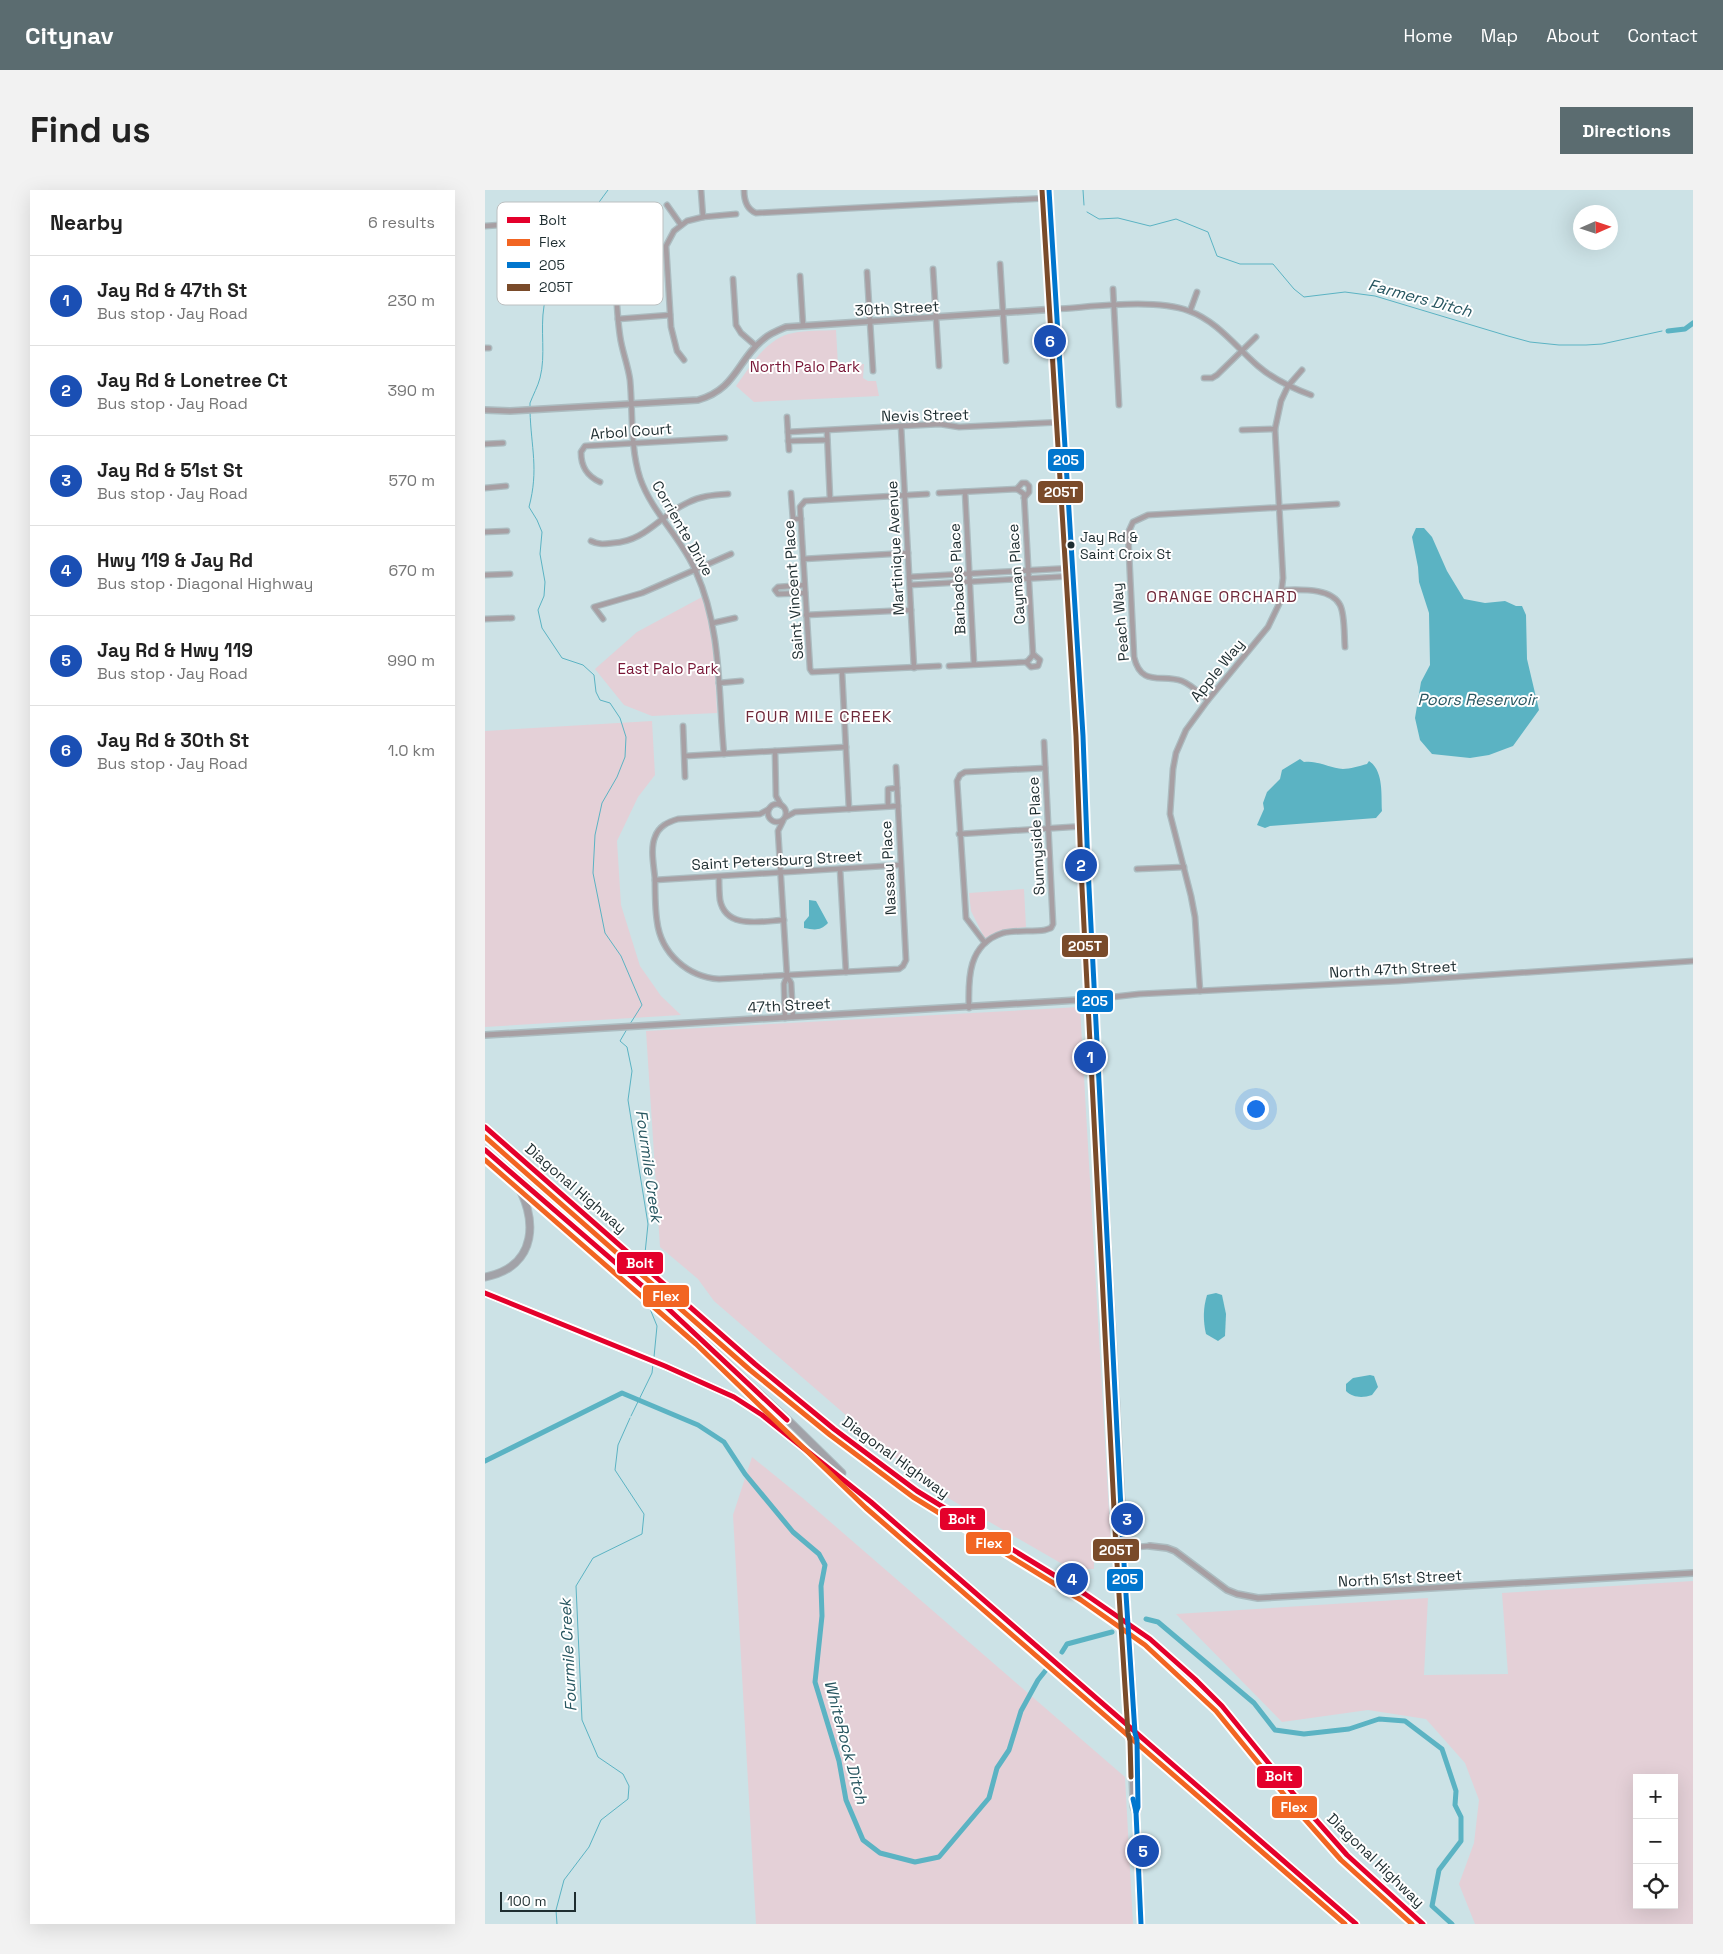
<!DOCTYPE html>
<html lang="en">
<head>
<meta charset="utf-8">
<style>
	body { margin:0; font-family:"Space Grotesk",sans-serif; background:#f2f2f2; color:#222 }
	.controls { position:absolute; right:15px; bottom:15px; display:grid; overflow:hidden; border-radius:0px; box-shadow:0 5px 20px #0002 }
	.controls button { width:45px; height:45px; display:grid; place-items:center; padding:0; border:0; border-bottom:1px solid #e0e0e0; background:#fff; color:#222; font:25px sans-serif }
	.compass { position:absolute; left:1088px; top:15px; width:45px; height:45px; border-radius:50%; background:#fff; box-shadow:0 5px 20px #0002; rotate:87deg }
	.scale { position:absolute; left:15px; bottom:12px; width:76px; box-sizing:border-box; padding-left:5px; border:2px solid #1e2d30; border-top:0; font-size:14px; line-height:18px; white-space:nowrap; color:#1e2d30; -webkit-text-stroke:4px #fff; paint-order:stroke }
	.you { position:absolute; left:770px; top:918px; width:18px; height:18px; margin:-12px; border:4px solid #fff; border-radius:50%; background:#1a73e8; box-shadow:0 0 0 8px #1a73e833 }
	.badge { display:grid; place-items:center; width:32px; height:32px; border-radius:50%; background:#5b6c70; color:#fff; font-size:16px; font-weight:700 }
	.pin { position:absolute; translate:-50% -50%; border:2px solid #fff; box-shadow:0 1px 5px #0006 }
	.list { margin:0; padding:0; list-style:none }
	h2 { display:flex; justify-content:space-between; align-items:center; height:65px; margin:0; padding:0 20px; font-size:21px }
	h2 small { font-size:16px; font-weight:400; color:#767676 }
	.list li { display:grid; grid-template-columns:32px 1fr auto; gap:15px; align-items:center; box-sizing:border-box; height:90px; padding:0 20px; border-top:1px solid #e0e0e0 }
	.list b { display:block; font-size:19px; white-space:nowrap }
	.list p { margin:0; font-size:16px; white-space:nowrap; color:#767676 }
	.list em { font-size:16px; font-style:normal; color:#767676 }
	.icon { flex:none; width:28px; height:28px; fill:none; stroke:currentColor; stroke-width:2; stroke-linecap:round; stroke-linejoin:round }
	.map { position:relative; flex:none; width:1208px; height:1734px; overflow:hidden; border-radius:0px }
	header { display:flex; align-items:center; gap:30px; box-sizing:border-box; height:70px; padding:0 25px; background:#5b6c70; color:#fff }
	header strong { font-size:24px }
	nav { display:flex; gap:28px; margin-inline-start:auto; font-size:18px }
	.intro { display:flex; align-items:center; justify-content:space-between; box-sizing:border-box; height:120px; padding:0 30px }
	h1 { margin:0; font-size:35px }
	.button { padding:12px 22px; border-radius:0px; background:#5b6c70; color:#fff; font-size:18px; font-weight:700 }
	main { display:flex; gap:30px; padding:0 30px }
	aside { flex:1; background:#fff; border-radius:0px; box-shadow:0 5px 20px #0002 }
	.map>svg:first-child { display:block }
	.green { fill:#e4d0d7; fill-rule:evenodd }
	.water { fill:#5bb3c3 }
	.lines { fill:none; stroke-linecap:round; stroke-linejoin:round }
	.stream { stroke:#5bb3c3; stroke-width:1 }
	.canal { stroke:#5bb3c3; stroke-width:5 }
	.minor-casing { stroke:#acbcc0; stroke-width:7 }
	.tertiary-casing { stroke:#acbcc0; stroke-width:8 }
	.secondary-casing { stroke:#acbcc0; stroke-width:9 }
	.trunk-casing { stroke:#acbcc0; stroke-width:9 }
	.minor { stroke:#a79fa3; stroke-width:4.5 }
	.tertiary { stroke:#a79fa3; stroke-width:5 }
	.secondary { stroke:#a39da2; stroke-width:6 }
	.trunk { stroke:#a2a2a8; stroke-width:7 }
	.bus-1-casing { stroke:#fff; stroke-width:9 }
	.bus-2-casing { stroke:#fff; stroke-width:9 }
	.bus-3-casing { stroke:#fff; stroke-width:9 }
	.bus-4-casing { stroke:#fff; stroke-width:9 }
	.bus-1 { stroke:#e4002b; stroke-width:5 }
	.bus-2 { stroke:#f26522; stroke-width:5 }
	.bus-3 { stroke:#0076ce; stroke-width:5 }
	.bus-4 { stroke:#7a4b2a; stroke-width:5 }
	.bus-dot { fill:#1e2d30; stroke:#fff; stroke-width:2 }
	.labels { text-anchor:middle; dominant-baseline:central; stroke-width:4; stroke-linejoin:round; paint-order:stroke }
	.bus-label { font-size:14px; fill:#1e2d30; stroke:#fff; text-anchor:start }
	.street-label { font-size:15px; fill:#1e2d30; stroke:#fff }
	.park-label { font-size:15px; fill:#781636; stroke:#fff }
	.water-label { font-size:16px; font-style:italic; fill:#275660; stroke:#fff }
	.neighbourhood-label { font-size:16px; letter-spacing:1px; fill:#6f293a; stroke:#fff }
	.key { fill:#fff; stroke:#bcc0c1; stroke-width:1 }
	.key-label { font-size:14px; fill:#1e2d30 }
	.line-badge { stroke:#fff; stroke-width:2 }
	.badge-label { font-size:14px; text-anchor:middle; font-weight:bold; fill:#fff }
</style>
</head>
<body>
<header>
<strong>Citynav</strong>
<nav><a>Home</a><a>Map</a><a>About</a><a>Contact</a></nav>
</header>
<div class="intro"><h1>Find us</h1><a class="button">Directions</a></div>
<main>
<aside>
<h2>Nearby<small>6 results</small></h2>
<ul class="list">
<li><span class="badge" style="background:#1a4fb4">1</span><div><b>Jay Rd &amp; 47th St</b><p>Bus stop · Jay Road</p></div><em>230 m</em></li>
<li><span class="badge" style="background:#1a4fb4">2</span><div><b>Jay Rd &amp; Lonetree Ct</b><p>Bus stop · Jay Road</p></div><em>390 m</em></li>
<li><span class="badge" style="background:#1a4fb4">3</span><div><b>Jay Rd &amp; 51st St</b><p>Bus stop · Jay Road</p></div><em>570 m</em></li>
<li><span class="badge" style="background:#1a4fb4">4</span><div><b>Hwy 119 &amp; Jay Rd</b><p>Bus stop · Diagonal Highway</p></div><em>670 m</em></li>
<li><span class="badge" style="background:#1a4fb4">5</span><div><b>Jay Rd &amp; Hwy 119</b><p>Bus stop · Jay Road</p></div><em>990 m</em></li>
<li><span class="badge" style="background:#1a4fb4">6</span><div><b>Jay Rd &amp; 30th St</b><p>Bus stop · Jay Road</p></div><em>1.0 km</em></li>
</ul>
</aside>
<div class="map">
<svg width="1208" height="1734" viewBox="0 0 1208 1734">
	<rect width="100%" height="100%" fill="#cce2e6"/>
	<g class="green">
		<path d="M351,140L353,175L379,174L378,188L383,191H391L394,206L269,212L251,196C266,176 281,148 308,143C322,140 337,141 351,140Z"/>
		<path d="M217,407C229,445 230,483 232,523L167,526L139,515L110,479L152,442Z"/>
		<polygon points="167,531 170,585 153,607 132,651 136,715 155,776 176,806 196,825 0,837 0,541"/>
		<path d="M539,699L541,737C525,739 514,740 500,749L486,721L484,703Z"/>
		<polygon points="595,817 626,1356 609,1368 609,1379 586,1379 444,1297 229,1111 213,1089 175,1057 161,841"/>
		<polygon points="267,1267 320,1310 640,1587 648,1734 271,1734 248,1325"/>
		<path d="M1208,1391V1734H990L974,1694L989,1653L994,1610L980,1573L941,1529L883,1520L797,1532L691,1424L943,1408L939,1485L1023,1484L1017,1403ZM1152,1588H1189V1715H1152Z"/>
	</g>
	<g class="water">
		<polygon points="931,338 939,338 947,347 962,381 979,409 1000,413 1020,411 1031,416 1037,416 1041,425 1042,469 1054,520 1028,556 1004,565 985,568 947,564 935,550 930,528 936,492 945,475 944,423 934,392 933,377 927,347"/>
		<path d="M815,569L819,572C832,570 844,578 858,579C865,579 874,576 882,574L884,571C899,581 896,605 897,621L891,628L785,636L780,638L772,635L779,619L778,613L782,602L795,589L797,580Z"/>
		<path d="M324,710L331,711L343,733C335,741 330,740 319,738V732L324,726Z"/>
		<path d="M731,1103L737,1105L741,1124L740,1146L733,1151L721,1144C718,1131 718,1118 722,1105Z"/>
		<path d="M885,1185L889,1186L893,1197L887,1205C878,1208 868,1208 861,1201V1194L868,1188Z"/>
	</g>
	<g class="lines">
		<g class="stream">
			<polyline points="598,0 599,15"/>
			<polyline points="602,22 614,29 633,28 665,36 691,29 723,42 732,66 755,74 788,74 809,99 819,107 860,102 890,106 1023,146 1045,152 1074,155 1101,155 1117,154 1177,141"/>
			<path d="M45,217V213C48,205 53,196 55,188C61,165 55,140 59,116C68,73 98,34 123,0"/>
			<path d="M45,221C46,258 54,279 44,317L52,330L57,342L55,364L60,392L59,406L53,420L57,438L77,468L98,475L109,485L111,502L115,510L125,513L135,528L141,547L140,567L132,587L117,613L110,645L108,683L120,743L136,766L157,815L145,834"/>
			<polyline points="142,839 135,851 142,857 147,881 143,910 163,1034 159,1073"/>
			<polyline points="159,1082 160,1095"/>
			<polyline points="160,1101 161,1109 172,1136 169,1167"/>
			<polyline points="146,1226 167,1183 168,1174"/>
			<polyline points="72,1734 71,1720 79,1690 104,1657 116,1630 143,1609 144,1596 138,1584 113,1567 97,1530 91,1396 108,1368 157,1344 159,1324 130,1280 133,1255 145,1228"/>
		</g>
		<g class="canal">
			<polyline points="1183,141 1200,139 1208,133"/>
			<polyline points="0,1271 137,1203 213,1235 239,1252 260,1284 308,1342 334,1364 340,1375 336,1396 337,1426 330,1492 354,1571 361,1610 378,1650 395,1663 430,1672 454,1667 504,1608 512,1578 524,1560 536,1521 553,1490 561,1480"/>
			<polyline points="661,1429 673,1432 769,1513 790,1540 819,1544 864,1539 894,1529 920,1531 957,1559 971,1601 970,1615 976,1627 976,1651 954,1680 947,1716 967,1734"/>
			<polyline points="577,1462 582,1454 627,1442"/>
		</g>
		<defs>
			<g id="minor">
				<polyline points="216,0 218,27"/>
				<path d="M259,0C259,10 261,19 271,23L564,8"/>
				<polyline points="182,15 196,35"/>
				<polyline points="0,36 61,32"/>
				<path d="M129,63C131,90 131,119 135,146C137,161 143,175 145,190C148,222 145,257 155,288C167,323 197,348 211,382C237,440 233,502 239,564"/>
				<polyline points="515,74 521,171"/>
				<polyline points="448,79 454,176"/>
				<polyline points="382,82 388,181"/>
				<polyline points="315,86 318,135"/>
				<polyline points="248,89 251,135 256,143 271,156"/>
				<polyline points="628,99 634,215"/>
				<path d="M571,119C608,117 669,108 704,121C732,131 751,157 773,176C788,189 807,198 826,205"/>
				<polyline points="705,121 712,102"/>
				<polyline points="133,129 185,125"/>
				<polyline points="0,158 4,158"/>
				<polyline points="199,170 192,161 186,137 181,56 189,41 202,31 218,27 251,24"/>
				<polyline points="719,188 727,188 732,185 771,147"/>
				<polyline points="302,227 304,260"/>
				<polyline points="416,236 429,478"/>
				<polyline points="757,240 790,239"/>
				<polyline points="342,241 345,309"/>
				<polyline points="303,242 455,234 474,237 578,232"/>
				<polyline points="303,251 342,250"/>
				<polyline points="0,254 18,253"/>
				<path d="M115,292C102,286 96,277 96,262L100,256L240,248"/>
				<polyline points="0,298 21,296"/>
				<polyline points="532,299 537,293 541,293 544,296 544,302 539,308"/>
				<polyline points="480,302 489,474"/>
				<polyline points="306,303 308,329 316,329"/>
				<polyline points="454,303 532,299 539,304 548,465 542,472 464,476"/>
				<polyline points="442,304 320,311 315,317 325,479 327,482 454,476"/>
				<polyline points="0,342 22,341"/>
				<path d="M106,351C114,355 119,354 128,353C161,351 174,326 202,313C215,306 228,305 243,304"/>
				<polyline points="318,369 423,363"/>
				<polyline points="0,385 25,384"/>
				<polyline points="424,387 588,378"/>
				<polyline points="319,395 293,397 290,400 293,404 320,403"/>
				<polyline points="425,395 588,386"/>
				<path d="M797,400C814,400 846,397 855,415C860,424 859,446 860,457"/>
				<polyline points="321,425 426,420"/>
				<polyline points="0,429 27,428"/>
				<polyline points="118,429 109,417 157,403 246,364"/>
				<polyline points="228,433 250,428"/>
				<polyline points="541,472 546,477 553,476 555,470 548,464"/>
				<polyline points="357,482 364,619"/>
				<polyline points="234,493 256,491"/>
				<path d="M723,510C715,504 707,495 697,491C676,484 656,497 649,467L643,343L648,332L663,325L852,314"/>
				<polyline points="198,536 200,587"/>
				<polyline points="290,561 291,606 296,615"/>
				<polyline points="200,566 361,557"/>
				<circle cx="292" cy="623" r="9"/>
				<polyline points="403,616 403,599 412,598"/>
				<path d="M284,619L275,624L193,629C183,632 174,636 170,647C165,659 169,676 170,689C170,703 170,718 172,731C176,764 203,787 234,789L414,779L418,776L421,770L411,577"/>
				<polyline points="301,627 310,622 413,616"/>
				<polyline points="298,631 293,641 302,786 299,794 300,828"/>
				<polyline points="474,644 601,636"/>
				<polyline points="355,679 361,782"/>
				<polyline points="652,679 699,677"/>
				<path d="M234,687C234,694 234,702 235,710C241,740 277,731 299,730"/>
				<polyline points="170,690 415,675"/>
				<polyline points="500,753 481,728 472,591 475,585 480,582 560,578"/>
				<polyline points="302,786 306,793 308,827"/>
				<polyline points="715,801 710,727 706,706 685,624 688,579 691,563 701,540 723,510 783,437 795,412 798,388 790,239 796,211 803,196 817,180"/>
				<polyline points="610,809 654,804 913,791 1208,771"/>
				<path d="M484,818C483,788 483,754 518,743C531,740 547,742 560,740L566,738L568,734L559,552"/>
				<polyline points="638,1358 665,1356"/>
			</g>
			<g id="tertiary">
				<polyline points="564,0 598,546 603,678 643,1433"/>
				<path d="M0,220L25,221L213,210C252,199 252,169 280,148C286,143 294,140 301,137L571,119"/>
				<polyline points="0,845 610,809"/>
				<polyline points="665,1356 682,1358 690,1361 742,1400 752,1404 773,1408 1208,1383"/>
			</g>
			<g id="secondary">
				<polyline points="643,1433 650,1543 652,1550 653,1617 651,1622"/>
				<polyline points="650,1543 646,1547 649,1617 651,1622 656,1734"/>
			</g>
			<g id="trunk">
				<polyline points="0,937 270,1174 349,1239 432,1301 490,1338 600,1404 665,1449 710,1489 737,1516 816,1613 862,1665 938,1734"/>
				<polyline points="0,960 176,1112 306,1233 357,1283"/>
				<path d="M0,1087C53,1077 54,1027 29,990"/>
				<polyline points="0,1103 180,1176 249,1207 277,1225 386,1312 871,1734"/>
			</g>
		</defs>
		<use href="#minor" class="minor-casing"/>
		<use href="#tertiary" class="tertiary-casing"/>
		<use href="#secondary" class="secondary-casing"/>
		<use href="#trunk" class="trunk-casing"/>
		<use href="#minor" class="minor"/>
		<use href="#tertiary" class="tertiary"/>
		<use href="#secondary" class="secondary"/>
		<use href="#trunk" class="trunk"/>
		<defs>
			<g id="bus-1">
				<polyline points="0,937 270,1174 349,1239 432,1301 600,1404 665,1449 710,1489 737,1516 816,1613 862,1665 938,1734"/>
				<polyline points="0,960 176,1112 302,1230"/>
				<polyline points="0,1103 180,1176 249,1207 277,1225 386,1312 871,1734"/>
			</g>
			<g id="bus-2">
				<polyline points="0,947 265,1180 345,1245 428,1307 596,1410 660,1455 731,1521 810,1618 856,1670 927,1734"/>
				<polyline points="0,970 211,1154 381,1318 860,1734"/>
			</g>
			<g id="bus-3">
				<polyline points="564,0 598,546 603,678 638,1358 650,1543 652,1550 653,1617 651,1622"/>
				<polyline points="648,1609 651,1622 656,1734"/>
			</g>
			<polyline id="bus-4" points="557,0 591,546 596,678 631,1358 643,1543 645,1551 646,1587"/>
		</defs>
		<use href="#bus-1" class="bus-1-casing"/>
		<use href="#bus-2" class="bus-2-casing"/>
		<use href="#bus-3" class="bus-3-casing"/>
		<use href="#bus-4" class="bus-4-casing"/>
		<use href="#bus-1" class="bus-1"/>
		<use href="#bus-2" class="bus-2"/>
		<use href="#bus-3" class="bus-3"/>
		<use href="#bus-4" class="bus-4"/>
	</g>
	<circle class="bus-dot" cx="586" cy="355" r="4.5"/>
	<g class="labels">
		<g class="bus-label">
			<text x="595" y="347">Jay Rd &amp;<tspan x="595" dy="17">Saint Croix St</tspan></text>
		</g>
		<g class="street-label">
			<text transform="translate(412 118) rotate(-3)">30th Street</text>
			<text transform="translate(440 225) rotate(-1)">Nevis Street</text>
			<text transform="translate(146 241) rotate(-4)">Arbol Court</text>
			<text transform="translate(198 338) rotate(60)">Corriente Drive</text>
			<text transform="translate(410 358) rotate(-93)">Martinique Avenue</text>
			<text transform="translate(531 384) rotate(-94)">Cayman Place</text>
			<text transform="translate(472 389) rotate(-93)">Barbados Place</text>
			<text transform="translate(308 400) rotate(-94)">Saint Vincent Place</text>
			<text transform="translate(635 432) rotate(-95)">Peach Way</text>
			<text transform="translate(732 480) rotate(-51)">Apple Way</text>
			<text transform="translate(551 646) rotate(-93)">Sunnyside Place</text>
			<text transform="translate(292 670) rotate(-3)">Saint Petersburg Street</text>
			<text transform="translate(403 678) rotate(-93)">Nassau Place</text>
			<text transform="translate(908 779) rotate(-3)">North 47th Street</text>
			<text transform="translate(304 815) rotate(-3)">47th Street</text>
			<text transform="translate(91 998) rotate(41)">Diagonal Highway</text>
			<text transform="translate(411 1267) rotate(36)">Diagonal Highway</text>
			<text transform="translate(915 1388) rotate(-3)">North 51st Street</text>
			<text transform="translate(891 1670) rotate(44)">Diagonal Highway</text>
		</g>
		<g class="park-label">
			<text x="320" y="176">North Palo Park</text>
			<text x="183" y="478">East Palo Park</text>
		</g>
		<g class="water-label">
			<text transform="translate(935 108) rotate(15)">Farmers Ditch</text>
			<text x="992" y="509">Poors Reservoir</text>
			<text transform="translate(164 976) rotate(82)">Fourmile Creek</text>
			<text transform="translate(83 1465) rotate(-93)">Fourmile Creek</text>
			<text transform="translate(361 1552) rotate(75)">WhiteRock Ditch</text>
		</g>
		<g class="neighbourhood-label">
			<text x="737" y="406">ORANGE ORCHARD</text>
			<text x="334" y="526">FOUR MILE CREEK</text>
		</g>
	</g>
	<rect x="12" y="12" width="166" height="103" rx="8" class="key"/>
	<rect x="22" y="27" width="23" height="6" fill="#e4002b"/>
	<rect x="22" y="49" width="23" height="7" fill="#f26522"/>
	<rect x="22" y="72" width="23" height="6" fill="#0076ce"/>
	<rect x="22" y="94" width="23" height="7" fill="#7a4b2a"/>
	<g class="key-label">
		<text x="54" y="35">Bolt</text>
		<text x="54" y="57">Flex</text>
		<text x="54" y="80">205</text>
		<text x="54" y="102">205T</text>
	</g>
	<g class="line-badge">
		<rect x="562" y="258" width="38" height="24" rx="5" fill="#0076ce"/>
		<rect x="552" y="290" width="47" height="24" rx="5" fill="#7a4b2a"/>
		<rect x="576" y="744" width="48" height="24" rx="5" fill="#7a4b2a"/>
		<rect x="591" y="799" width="38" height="24" rx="5" fill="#0076ce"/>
		<rect x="131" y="1061" width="48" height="24" rx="5" fill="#e4002b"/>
		<rect x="157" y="1094" width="48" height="24" rx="5" fill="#f26522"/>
		<rect x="454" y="1317" width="47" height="24" rx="5" fill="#e4002b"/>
		<rect x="480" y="1341" width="47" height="24" rx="5" fill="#f26522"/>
		<rect x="607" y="1348" width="48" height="24" rx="5" fill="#7a4b2a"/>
		<rect x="621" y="1378" width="38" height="24" rx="5" fill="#0076ce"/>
		<rect x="771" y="1575" width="47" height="24" rx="5" fill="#e4002b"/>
		<rect x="786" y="1605" width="47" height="24" rx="5" fill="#f26522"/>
	</g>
	<g class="badge-label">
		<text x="581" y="275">205</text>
		<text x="576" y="307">205T</text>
		<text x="600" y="761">205T</text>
		<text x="610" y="816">205</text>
		<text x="155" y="1078">Bolt</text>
		<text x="181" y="1111">Flex</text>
		<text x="477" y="1334">Bolt</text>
		<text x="504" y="1358">Flex</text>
		<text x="631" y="1365">205T</text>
		<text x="640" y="1394">205</text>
		<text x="794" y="1591">Bolt</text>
		<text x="809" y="1622">Flex</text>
	</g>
</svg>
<div class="controls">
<button>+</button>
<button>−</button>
<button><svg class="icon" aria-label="locate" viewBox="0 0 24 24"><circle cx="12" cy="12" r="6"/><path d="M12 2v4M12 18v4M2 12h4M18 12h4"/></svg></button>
</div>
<svg class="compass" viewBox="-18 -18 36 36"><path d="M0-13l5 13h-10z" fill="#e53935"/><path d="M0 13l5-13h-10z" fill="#767676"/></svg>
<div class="scale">100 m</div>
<div class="you"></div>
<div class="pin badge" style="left:605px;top:867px;background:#1a4fb4">1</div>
<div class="pin badge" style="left:596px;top:675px;background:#1a4fb4">2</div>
<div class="pin badge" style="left:642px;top:1329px;background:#1a4fb4">3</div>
<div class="pin badge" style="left:587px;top:1389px;background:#1a4fb4">4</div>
<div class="pin badge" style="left:658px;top:1661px;background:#1a4fb4">5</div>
<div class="pin badge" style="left:565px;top:151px;background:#1a4fb4">6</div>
</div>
</main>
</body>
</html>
